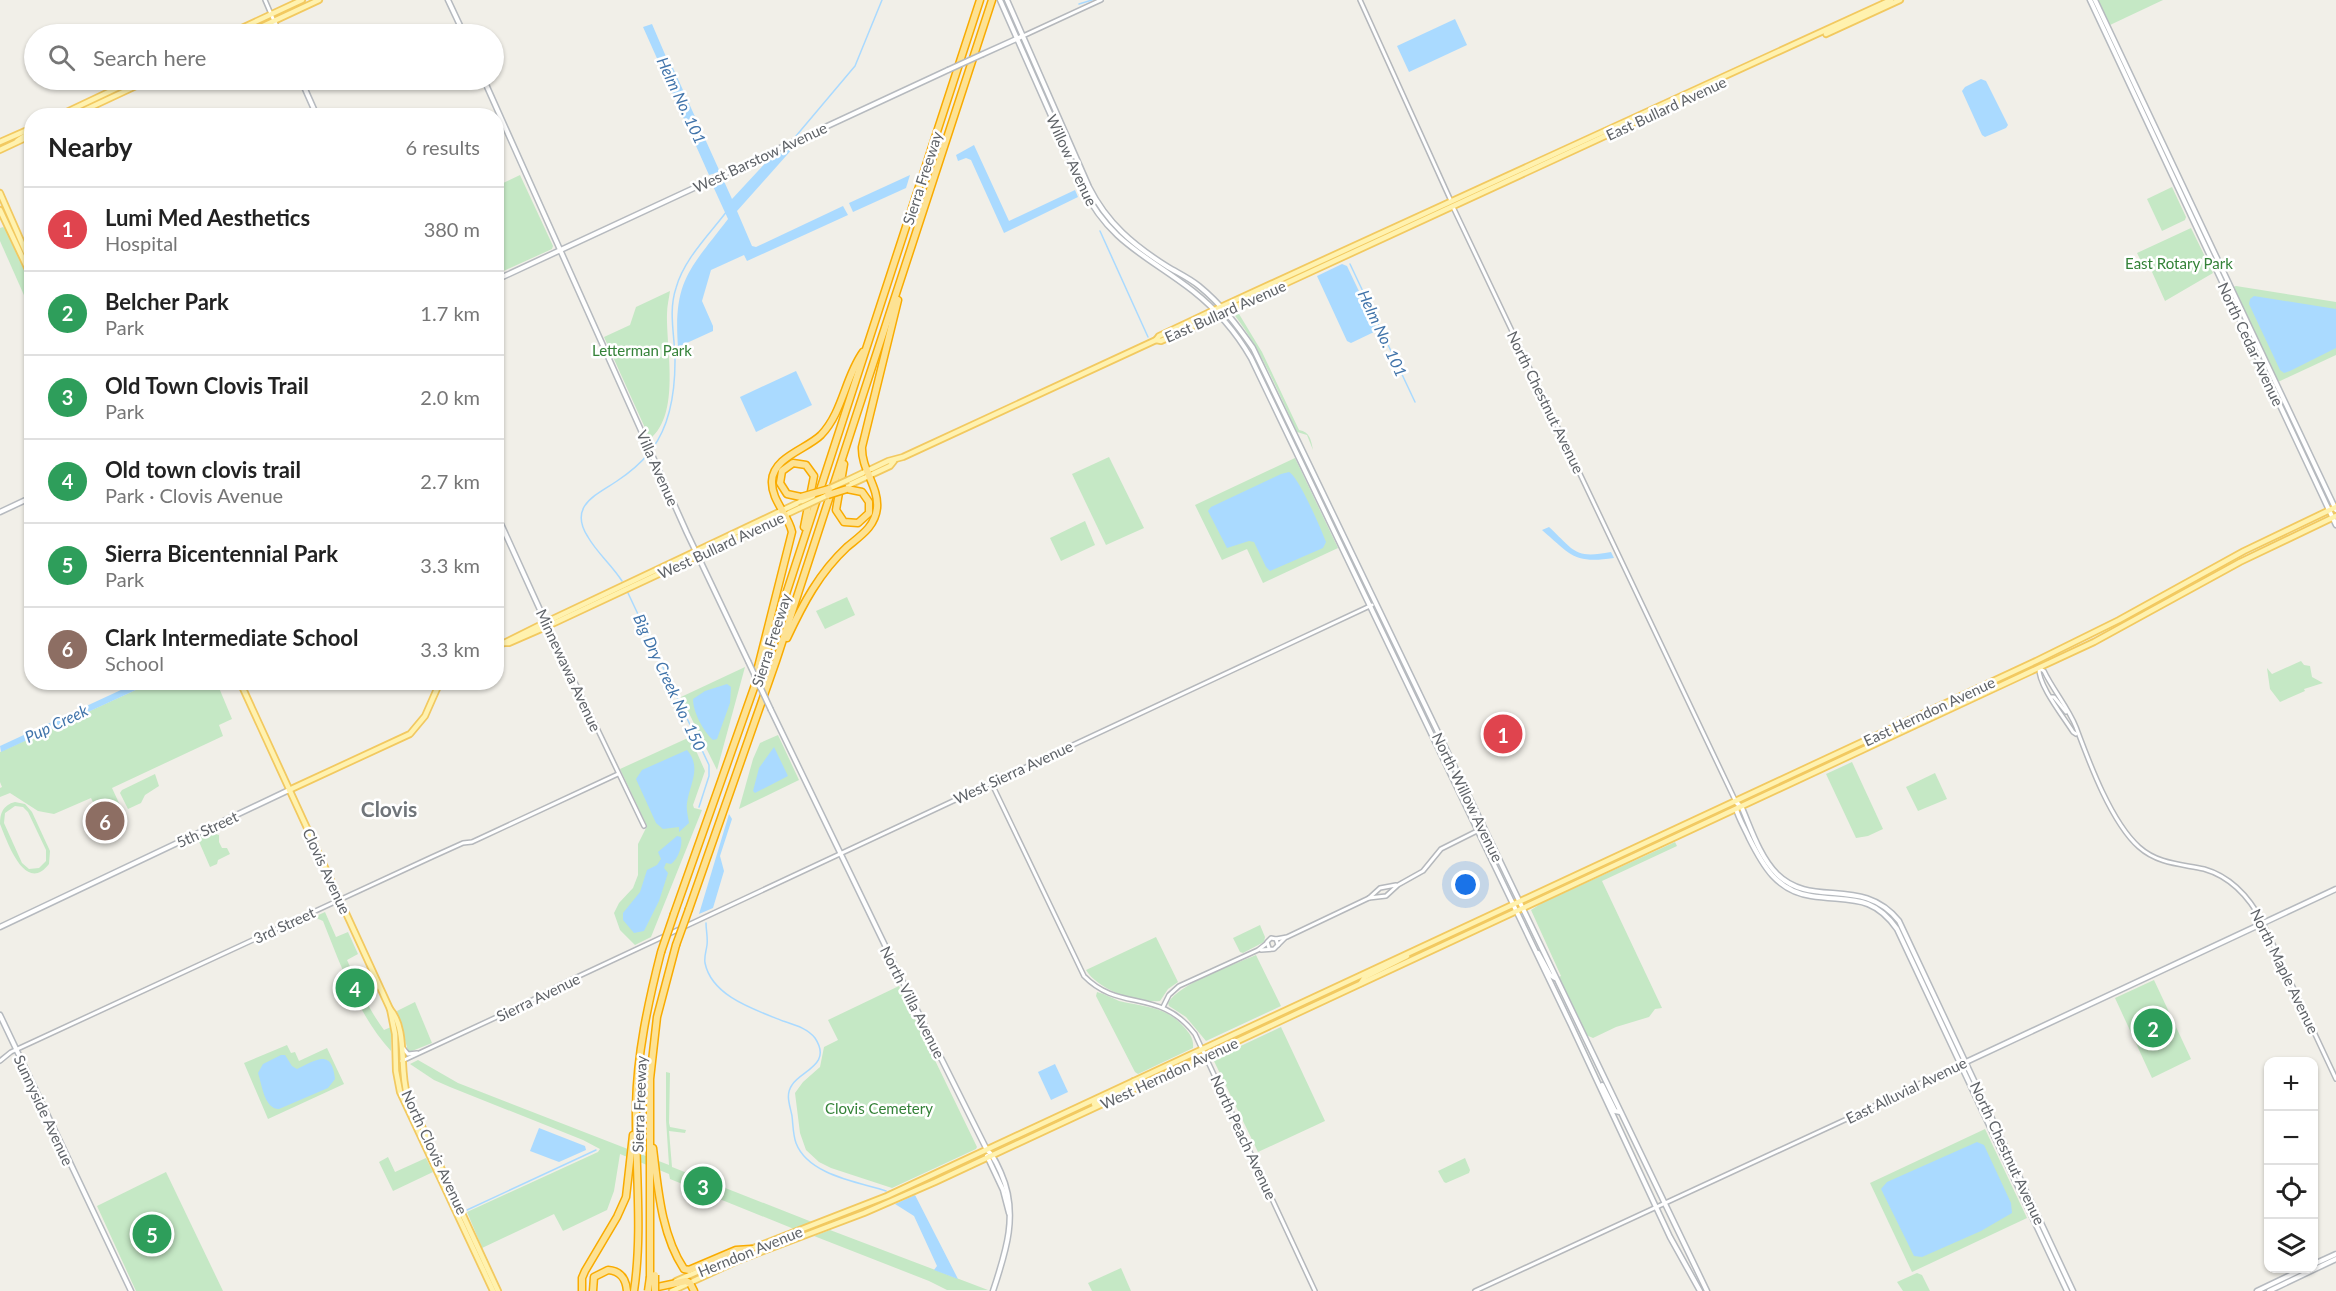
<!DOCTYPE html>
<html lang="en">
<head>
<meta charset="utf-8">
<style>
	body { margin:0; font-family:Lato,sans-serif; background:#f2f2f2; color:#222 }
	.controls { position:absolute; right:18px; bottom:18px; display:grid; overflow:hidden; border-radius:12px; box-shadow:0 2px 4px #0004 }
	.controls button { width:54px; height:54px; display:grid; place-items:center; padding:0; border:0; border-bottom:2px solid #e0e0e0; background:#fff; color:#222; font:30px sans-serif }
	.you { position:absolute; left:1466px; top:885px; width:21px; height:21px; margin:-15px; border:4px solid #fff; border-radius:50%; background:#1a73e8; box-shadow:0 0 0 9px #1a73e833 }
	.badge { display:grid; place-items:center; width:39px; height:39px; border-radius:50%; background:#0b8043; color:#fff; font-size:20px; font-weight:700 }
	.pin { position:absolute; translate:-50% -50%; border:3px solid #fff; box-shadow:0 2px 6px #0006 }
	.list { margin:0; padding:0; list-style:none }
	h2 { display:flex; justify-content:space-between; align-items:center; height:78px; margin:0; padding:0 24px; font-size:26px }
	h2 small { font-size:20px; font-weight:400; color:#767676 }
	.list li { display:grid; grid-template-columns:39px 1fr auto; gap:18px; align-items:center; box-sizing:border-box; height:84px; padding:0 24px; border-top:2px solid #e0e0e0 }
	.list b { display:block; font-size:22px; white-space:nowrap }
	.list p { margin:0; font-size:20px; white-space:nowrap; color:#767676 }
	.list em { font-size:20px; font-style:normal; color:#767676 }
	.icon { flex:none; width:33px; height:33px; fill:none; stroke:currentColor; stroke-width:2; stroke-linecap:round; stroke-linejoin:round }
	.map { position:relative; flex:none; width:2336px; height:1291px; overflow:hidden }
	.search { position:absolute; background:#fff; box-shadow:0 2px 4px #0004; left:24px; top:24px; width:480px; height:66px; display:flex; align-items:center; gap:15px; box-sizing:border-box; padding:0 21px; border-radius:33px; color:#767676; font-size:22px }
	.panel { position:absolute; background:#fff; box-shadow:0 2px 4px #0004; left:24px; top:108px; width:480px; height:582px; border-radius:24px }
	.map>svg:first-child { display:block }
	.green { fill:#c5e8c5; fill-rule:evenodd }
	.water { fill:#aadaff }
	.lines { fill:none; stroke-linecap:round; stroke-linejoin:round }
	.stream { stroke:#aadaff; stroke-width:1.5 }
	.tertiary-casing { stroke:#b5b8bc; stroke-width:6 }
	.secondary-casing { stroke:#b6babf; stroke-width:7 }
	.primary-casing { stroke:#f2c960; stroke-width:8 }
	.motorway-casing { stroke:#f9ab00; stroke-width:9 }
	.tertiary { stroke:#fff; stroke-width:3 }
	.secondary { stroke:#fff; stroke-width:4 }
	.primary { stroke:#fff2af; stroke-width:4.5 }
	.motorway { stroke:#fde293; stroke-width:6 }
	.secondary-bridge-casing { stroke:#b6babf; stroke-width:7; stroke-linecap:butt }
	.primary-bridge-casing { stroke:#f2c960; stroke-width:8; stroke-linecap:butt }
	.motorway-bridge-casing { stroke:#f9ab00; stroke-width:9; stroke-linecap:butt }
	.secondary-bridge { stroke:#fff; stroke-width:4 }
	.primary-bridge { stroke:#fff2af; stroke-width:4.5 }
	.motorway-bridge { stroke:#fde293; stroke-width:6 }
	.labels { text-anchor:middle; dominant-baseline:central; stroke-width:5; stroke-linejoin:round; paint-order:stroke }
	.street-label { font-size:15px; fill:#5f6368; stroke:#fff }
	.park-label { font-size:15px; fill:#348238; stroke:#fff }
	.water-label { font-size:16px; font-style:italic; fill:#4174aa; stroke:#fff }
	.district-label { font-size:21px; font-weight:bold; fill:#70757a; stroke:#fff }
</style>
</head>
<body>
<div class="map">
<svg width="2336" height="1291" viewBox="0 0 2336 1291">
	<rect width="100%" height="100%" fill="#f1efe8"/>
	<g class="green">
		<polygon points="2098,0 2163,0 2110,25"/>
		<polygon points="520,175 553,246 552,249 497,274 497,186"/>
		<polygon points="2172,187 2186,217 2185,220 2162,231 2147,199"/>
		<polygon points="3,227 6,229 31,284 31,311 0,241 0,228"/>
		<polygon points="2191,228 2213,273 2165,301 2148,263 2143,265 2137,253"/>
		<polygon points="2236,286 2336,302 2336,355 2278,382 2233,287"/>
		<path d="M670,291C669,298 667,306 667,314C666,348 681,414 650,439L604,337L630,325L636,307Z"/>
		<path d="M1236,309L1262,352L1299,430C1310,432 1311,440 1313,450L1307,435L1297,432C1278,392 1261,349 1233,313Z"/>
		<polygon points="1109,457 1144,528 1106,545 1072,474"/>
		<polygon points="1295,458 1338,548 1263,583 1247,549 1222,560 1195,505"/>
		<polygon points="1085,521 1095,545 1061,561 1050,538"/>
		<polygon points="847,597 855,615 825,629 816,611"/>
		<polygon points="2301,661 2304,665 2310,666 2312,677 2323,683 2304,689 2305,691 2280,702 2270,689 2267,668 2272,674"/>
		<polygon points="745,667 717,770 681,697"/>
		<polygon points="151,683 217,683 232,719 219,725 223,736 112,788 125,816 104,825 91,798 54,814 38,811 10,793 0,797 0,788 2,787 0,782 0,752"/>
		<polygon points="778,735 799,780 739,809 753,759 760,743"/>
		<polygon points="690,737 705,771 693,805 694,808 702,810 651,937 635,945 620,930 614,913 619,903 633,888 638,875 638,844 647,826 620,769"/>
		<polygon points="1852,762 1883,829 1868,836 1856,838 1826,774"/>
		<polygon points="1935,773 1947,799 1918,811 1906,787"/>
		<polygon points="155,774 159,786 145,795 141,803 128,809 120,793 122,790"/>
		<path d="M15,802L25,804L32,812L50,851L49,864C25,895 7,841 0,824C0,813 3,805 15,802ZM15,806L23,807L28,812L46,850V861L39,868L29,869L22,863L4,823L5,813Z"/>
		<polygon points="209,832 219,835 219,842 222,848 227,848 230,854 218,860 217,864 210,867 197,837"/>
		<polygon points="1675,842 1677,846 1602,881 1662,1008 1655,1009 1649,1017 1616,1027 1593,1038 1586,1035 1559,977 1561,976 1531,910 1542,903"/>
		<path d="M325,912L336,937L348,932L358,954L347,960C358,984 368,1009 384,1030L391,1027V1051C358,1015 341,966 323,921L314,917Z"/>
		<polygon points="1260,925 1265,937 1264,942 1243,953 1240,952 1233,938"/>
		<path d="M1156,937L1178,982L1168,989L1160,1001C1138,1003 1099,991 1086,970Z"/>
		<path d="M1256,955L1281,1006L1206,1041L1186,1017L1169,1006L1168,1003C1180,983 1233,965 1256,955Z"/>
		<polygon points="2154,980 2191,1059 2152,1078 2115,998"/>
		<polygon points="899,986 977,1147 976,1149 892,1188 831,1168 819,1162 806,1150 800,1133 795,1093 803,1082 820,1067 824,1047 838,1040 828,1020"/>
		<path d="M1097,992C1105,994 1112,998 1119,1001C1144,1007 1166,1006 1184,1027C1190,1034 1194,1039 1193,1048L1138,1074L1135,1072L1096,996Z"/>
		<polygon points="415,1002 432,1043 412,1051 408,1051 397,1011"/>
		<polygon points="1281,1027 1325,1121 1258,1152 1213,1059"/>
		<polygon points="287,1045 291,1053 295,1052 299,1061 327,1048 344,1084 268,1119 244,1063"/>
		<polygon points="418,1060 458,1083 669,1165 666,1120 666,1072 670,1073 669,1123 670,1127 686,1130 685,1133 669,1131 672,1167 812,1222 794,1229 670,1179 669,1174 620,1154 614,1191 607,1210 563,1231 554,1214 482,1248 467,1212 598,1152 600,1149 583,1140 450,1087 434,1080 410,1064"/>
		<polygon points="1985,1129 2027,1218 1912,1272 1870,1183"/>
		<polygon points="388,1157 395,1172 426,1158 433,1172 393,1191 379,1162"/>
		<polygon points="1465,1158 1470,1170 1469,1173 1446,1183 1444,1182 1438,1171"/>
		<polygon points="166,1172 223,1291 136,1291 97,1206"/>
		<polygon points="830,1230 988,1290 947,1290 929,1281 814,1236"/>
		<polygon points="1121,1268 1131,1291 1092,1291 1088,1283"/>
		<polygon points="1917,1273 1922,1275 1930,1291 1903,1291 1897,1282"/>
	</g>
	<g class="water">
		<polygon points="1455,19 1467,45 1409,72 1397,46"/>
		<polygon points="652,24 667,59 673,68 720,172 709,175 643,27"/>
		<polygon points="1981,79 1986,81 2008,125 2006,128 1985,137 1982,135 1962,91 1965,87"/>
		<polygon points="974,145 1009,221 1075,190 1078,197 1004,233 971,160 966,158 958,161 956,155"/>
		<path d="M794,147L737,211L752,246L756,247L843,206L848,215L747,261L744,255L711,270L702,301L713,326V331L678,347C673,280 690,269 728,219L712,184L723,179L732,199L771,157Z"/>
		<polygon points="910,175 906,188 853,212 849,203"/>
		<polygon points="1342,264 1347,266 1376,327 1374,332 1351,343 1347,341 1317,276"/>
		<polygon points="2254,296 2336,309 2336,348 2290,371 2284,373 2280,370 2249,304 2250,299"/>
		<polygon points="796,371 812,405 756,432 740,397"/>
		<path d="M1289,472C1299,477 1321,529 1326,542L1323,548L1270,571L1266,567L1254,542L1249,541L1227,548L1208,511L1211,507L1281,474Z"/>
		<path d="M1549,527C1575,551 1574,559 1611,552L1614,558C1574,564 1571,555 1542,530Z"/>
		<polygon points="136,683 151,683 1,752 0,746"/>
		<path d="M727,684L731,687L730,703L717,739L713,740C703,731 693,712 693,699L705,691Z"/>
		<polygon points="774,747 788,776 755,793 753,791 759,768"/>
		<path d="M687,750C702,768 690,783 687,803C686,809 688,816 689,823L679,832V827L663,829L656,823L636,779L642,770Z"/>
		<polygon points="729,814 732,819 720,856 724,871 713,908 699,914"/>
		<path d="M677,836L681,837C683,846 678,859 671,864L666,863L664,868L668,873L659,901L644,931L634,933L623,920V913L640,892L647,870L657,865L661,859L658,852Z"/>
		<path d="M281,1055H285L292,1066L297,1069C316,1060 332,1048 335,1079L328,1088L279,1109C264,1109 262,1084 258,1073L263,1064Z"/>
		<polygon points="1055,1064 1068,1092 1051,1100 1038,1072"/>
		<polygon points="539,1128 585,1146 586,1150 559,1162 530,1151"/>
		<polygon points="1977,1142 1984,1145 2011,1203 2012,1213 1981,1231 1922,1257 1914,1256 1881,1189 1887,1182"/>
		<polygon points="915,1195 958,1279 934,1270 937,1266 914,1216 895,1204"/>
	</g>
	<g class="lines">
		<g class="stream">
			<polyline points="1079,4 1092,0"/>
			<polyline points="796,136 855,66 882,0"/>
			<polyline points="1100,231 1148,337"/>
			<polyline points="1350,264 1415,402"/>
			<path d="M652,449C670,425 675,391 675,361C675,336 668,312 676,288C684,259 709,235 727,211"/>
			<path d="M622,581C612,565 597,553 588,537C568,506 596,495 617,481C629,473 640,464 649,453"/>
			<polyline points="628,593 709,765 709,776 699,807"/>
			<path d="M706,923C706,930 708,938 707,945C706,952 704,957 705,963C712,997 756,1010 783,1021C795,1025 807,1028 815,1038C833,1065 800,1071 792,1085C785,1095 790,1105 792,1116C793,1124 793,1135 796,1143C808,1175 858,1182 886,1191"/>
			<polyline points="467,1210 596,1150"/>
		</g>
		<defs>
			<g id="tertiary">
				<polyline points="265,0 274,21"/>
				<polyline points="1360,0 1451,201"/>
				<polyline points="1023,36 1101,0"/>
				<polyline points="1453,207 1736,802"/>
				<polyline points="548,626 644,826"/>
				<path d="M2039,668L2044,671C2053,690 2068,707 2076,727C2089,762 2111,822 2139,847C2158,864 2181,864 2204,869C2232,877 2250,898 2263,923L2336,1079"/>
				<path d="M2039,668C2038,685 2063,716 2073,732L2076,734"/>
				<polyline points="2051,697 2054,697 2066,712"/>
				<path d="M991,782L1084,976C1120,1013 1159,987 1195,1034L1315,1291"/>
				<polyline points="1369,898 1386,896 1398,885 1423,871 1441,849 1483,828"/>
				<polyline points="1276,939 1287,937 1369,898 1380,888 1396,885"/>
				<polyline points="1269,948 1267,942 1271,938 1276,939 1278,945"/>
				<polyline points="1261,950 1274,949 1285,938"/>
				<polyline points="1163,1007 1169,995 1179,986 1258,950 1267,943"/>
				<polyline points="403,1048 408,1054 417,1053"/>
				<polyline points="0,1061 11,1052 432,857 463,843 472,842 618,774"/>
				<polyline points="402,1061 527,1003 562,984 1372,605"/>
				<polyline points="1475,1291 1849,1118 1960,1064"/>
			</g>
			<g id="secondary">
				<polyline points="448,0 464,34"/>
				<path d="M1000,0L1083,188C1110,243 1148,256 1193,291C1217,310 1236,332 1251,358L1571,1025L1670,1237L1700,1291"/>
				<path d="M1007,0L1089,187C1107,223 1133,245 1168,267C1178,273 1189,278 1199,286C1221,304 1237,325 1253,348L1707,1291"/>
				<polyline points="2090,0 2336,525"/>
				<polyline points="2095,0 2336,510"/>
				<polyline points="274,21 280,34"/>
				<polyline points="983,54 1023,36"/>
				<polyline points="301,80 317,116"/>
				<polyline points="484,80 687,533 748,661"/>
				<polyline points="496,280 948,70"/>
				<polyline points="0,512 32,497"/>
				<polyline points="496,513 546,623"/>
				<path d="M771,710L895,966L987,1150C994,1156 997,1164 1001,1173C1019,1213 1006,1252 993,1291"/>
				<path d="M1736,802L1742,808C1751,829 1760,857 1777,874C1812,909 1862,875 1899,921L2073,1291"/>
				<path d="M1736,809C1739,819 1745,829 1749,838C1763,866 1777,891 1811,896C1848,902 1872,893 1897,929L2067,1291"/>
				<polyline points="0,927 289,790"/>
				<polyline points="1538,953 1550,975 1555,978"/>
				<polyline points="0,1015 131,1291"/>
				<polyline points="1966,1062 2336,889"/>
				<polyline points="1602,1085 1615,1111 1620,1112"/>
				<polyline points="987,1156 1003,1190 1009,1213"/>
				<polyline points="2314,1264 2336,1254"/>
				<polyline points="2257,1291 2305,1268"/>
				<polyline points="2269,1291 2336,1259"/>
			</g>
			<g id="primary">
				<polyline points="229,34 302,0"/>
				<polyline points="246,34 319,0"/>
				<polyline points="1826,34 1900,0"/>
				<polyline points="58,116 134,80"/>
				<polyline points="72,116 149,80"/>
				<polyline points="17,141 32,131"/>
				<polyline points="0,142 32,128"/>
				<polyline points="0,150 32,135"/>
				<polyline points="0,193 32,266"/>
				<polyline points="0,210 32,278"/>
				<polyline points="1156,340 1161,341 1696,94"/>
				<polyline points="848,480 888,461 903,457 1156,340 1159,336 1214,310 1891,0"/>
				<polyline points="847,486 890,466 894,461"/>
				<polyline points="505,643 509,643 548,626 800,508"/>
				<polyline points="496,647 546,622 802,501"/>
				<polyline points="240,682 390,1009 395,1034 396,1071 400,1092 493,1291"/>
				<polyline points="289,790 410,734 425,716 440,682"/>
				<polyline points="1361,983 1365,977 1407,956"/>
				<path d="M390,1009C408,1029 399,1068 407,1094L498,1291"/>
				<polyline points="1094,1104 1133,1086 1134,1081"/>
				<polyline points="676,1281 743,1252 887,1196 2036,661 2119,620 2244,551 2336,507"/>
				<polyline points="672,1291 737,1261 864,1213 935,1182 2094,642 2240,562 2336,516"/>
			</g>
			<g id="motorway">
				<polyline points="844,464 836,510 844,522 858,523 869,513 869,502 862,492 847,489"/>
				<polyline points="801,497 787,494 780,483 782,471 793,463 806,465 814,476 804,527"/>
				<path d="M787,638C803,604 819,573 847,547C860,536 875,527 877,508C879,487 861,469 862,447L898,300"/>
				<path d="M757,671L792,532C788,514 771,500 772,481C773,457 807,449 821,435C843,412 845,377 863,352"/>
				<polyline points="689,909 776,661 992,0"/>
				<polyline points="674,914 772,637 980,0"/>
				<path d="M653,1148C658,1188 661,1234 684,1269L689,1270L736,1250L751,1249"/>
				<polyline points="650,1277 650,1079 657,1017 676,945"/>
				<polyline points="653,1288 686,1281 690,1283 694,1291"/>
				<polyline points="582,1291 582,1278 585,1271 617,1217 626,1197 633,1135"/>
				<path d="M593,1291L594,1277L608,1270C621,1271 626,1279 627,1291"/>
				<path d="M634,1291C643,1231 635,1167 636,1106C637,1054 648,1003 661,952"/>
			</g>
		</defs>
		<use href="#tertiary" class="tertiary-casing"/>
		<use href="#secondary" class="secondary-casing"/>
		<use href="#primary" class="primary-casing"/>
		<use href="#motorway" class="motorway-casing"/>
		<use href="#tertiary" class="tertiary"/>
		<use href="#secondary" class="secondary"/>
		<use href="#primary" class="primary"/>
		<use href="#motorway" class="motorway"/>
		<defs>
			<g id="secondary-bridge">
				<polyline points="948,70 983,54"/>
				<polyline points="748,661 771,710"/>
			</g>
			<g id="primary-bridge">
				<polyline points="826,490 848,480"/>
				<polyline points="802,501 813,496"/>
				<polyline points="800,508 830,494"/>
			</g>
			<g id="motorway-bridge">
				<polyline points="828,495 847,489"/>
				<polyline points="801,497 829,489"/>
				<polyline points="676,945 689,909"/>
				<polyline points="661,952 674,914"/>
				<polyline points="655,1275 655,1291"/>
				<polyline points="648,1291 650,1277"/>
			</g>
		</defs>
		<use href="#secondary-bridge" class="secondary-bridge-casing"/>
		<use href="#primary-bridge" class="primary-bridge-casing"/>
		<use href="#motorway-bridge" class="motorway-bridge-casing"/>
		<use href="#secondary-bridge" class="secondary-bridge"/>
		<use href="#primary-bridge" class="primary-bridge"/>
		<use href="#motorway-bridge" class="motorway-bridge"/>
	</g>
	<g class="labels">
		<g class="street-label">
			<text transform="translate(1666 108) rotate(-25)">East Bullard Avenue</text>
			<text transform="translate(760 157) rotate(-25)">West Barstow Avenue</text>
			<text transform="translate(1072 160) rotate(65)">Willow Avenue</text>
			<text transform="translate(922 178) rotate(-72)">Sierra Freeway</text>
			<text transform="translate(1225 311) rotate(-24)">East Bullard Avenue</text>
			<text transform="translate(2251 344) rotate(65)">North Cedar Avenue</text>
			<text transform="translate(1546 402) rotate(64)">North Chestnut Avenue</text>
			<text transform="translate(658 468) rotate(66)">Villa Avenue</text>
			<text transform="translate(721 545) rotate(-25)">West Bullard Avenue</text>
			<text transform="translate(771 640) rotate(-72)">Sierra Freeway</text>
			<text transform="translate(569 670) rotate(65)">Minnewawa Avenue</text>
			<text transform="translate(1929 711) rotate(-25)">East Herndon Avenue</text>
			<text transform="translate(1013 772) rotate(-25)">West Sierra Avenue</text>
			<text transform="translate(1468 797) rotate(64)">North Willow Avenue</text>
			<text transform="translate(207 829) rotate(-25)">5th Street</text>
			<text transform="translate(327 871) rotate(65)">Clovis Avenue</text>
			<text transform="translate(284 925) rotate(-25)">3rd Street</text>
			<text transform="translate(2285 971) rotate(64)">North Maple Avenue</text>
			<text transform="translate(538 997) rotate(-26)">Sierra Avenue</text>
			<text transform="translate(913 1002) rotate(63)">North Villa Avenue</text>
			<text transform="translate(1169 1073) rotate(-25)">West Herndon Avenue</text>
			<text transform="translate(1906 1090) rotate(-26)">East Alluvial Avenue</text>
			<text transform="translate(639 1104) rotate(-88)">Sierra Freeway</text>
			<text transform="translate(44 1110) rotate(65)">Sunnyside Avenue</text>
			<text transform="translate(1244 1137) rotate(65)">North Peach Avenue</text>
			<text transform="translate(435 1152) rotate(65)">North Clovis Avenue</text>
			<text transform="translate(2008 1153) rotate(65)">North Chestnut Avenue</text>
			<text transform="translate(750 1251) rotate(-22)">Herndon Avenue</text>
		</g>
		<g class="park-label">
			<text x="2179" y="263">East Rotary Park</text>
			<text x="642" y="350">Letterman Park</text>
			<text x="879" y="1108">Clovis Cemetery</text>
		</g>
		<g class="water-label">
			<text transform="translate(682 100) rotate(65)">Helm No. 101</text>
			<text transform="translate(1383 333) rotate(65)">Helm No. 101</text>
			<text transform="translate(670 682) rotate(65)">Big Dry Creek No. 150</text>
			<text transform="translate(56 723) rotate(-25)">Pup Creek</text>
		</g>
		<g class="district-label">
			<text x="389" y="808">Clovis</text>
		</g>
	</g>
</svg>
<div class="controls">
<button>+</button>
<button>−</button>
<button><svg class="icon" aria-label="locate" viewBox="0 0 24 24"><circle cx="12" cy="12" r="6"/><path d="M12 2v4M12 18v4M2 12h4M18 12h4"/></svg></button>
<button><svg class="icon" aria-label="layers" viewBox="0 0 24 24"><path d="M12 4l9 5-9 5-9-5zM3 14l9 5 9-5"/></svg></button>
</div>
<div class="you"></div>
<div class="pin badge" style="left:1503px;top:734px;background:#e0444e">1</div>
<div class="pin badge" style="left:2153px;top:1028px;background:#2e9e5b">2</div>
<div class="pin badge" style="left:703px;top:1186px;background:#2e9e5b">3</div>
<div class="pin badge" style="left:355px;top:988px;background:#2e9e5b">4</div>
<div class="pin badge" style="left:152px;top:1234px;background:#2e9e5b">5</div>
<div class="pin badge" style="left:105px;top:821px;background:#8d6e63">6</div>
<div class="search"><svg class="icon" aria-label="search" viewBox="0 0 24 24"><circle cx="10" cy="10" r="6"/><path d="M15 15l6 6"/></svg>Search here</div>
<section class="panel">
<h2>Nearby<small>6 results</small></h2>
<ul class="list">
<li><span class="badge" style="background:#e0444e">1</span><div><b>Lumi Med Aesthetics</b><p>Hospital</p></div><em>380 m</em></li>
<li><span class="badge" style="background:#2e9e5b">2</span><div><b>Belcher Park</b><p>Park</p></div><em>1.7 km</em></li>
<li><span class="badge" style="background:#2e9e5b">3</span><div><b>Old Town Clovis Trail</b><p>Park</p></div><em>2.0 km</em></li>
<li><span class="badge" style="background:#2e9e5b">4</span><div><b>Old town clovis trail</b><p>Park · Clovis Avenue</p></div><em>2.7 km</em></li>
<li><span class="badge" style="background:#2e9e5b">5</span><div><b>Sierra Bicentennial Park</b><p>Park</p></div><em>3.3 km</em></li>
<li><span class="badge" style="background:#8d6e63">6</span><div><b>Clark Intermediate School</b><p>School</p></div><em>3.3 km</em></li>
</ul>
</section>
</div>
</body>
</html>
